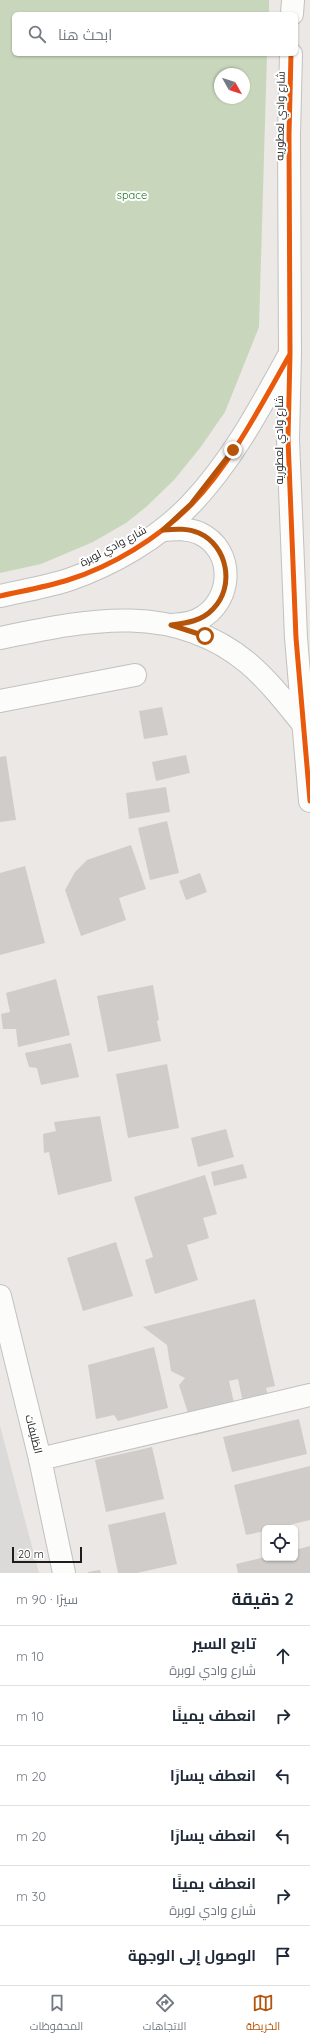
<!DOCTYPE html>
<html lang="ar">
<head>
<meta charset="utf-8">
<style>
	body { margin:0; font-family:Quicksand,Cairo,sans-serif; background:#f2f2f3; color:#1f2937; direction:rtl }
	.controls { position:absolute; right:12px; bottom:12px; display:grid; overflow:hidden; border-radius:6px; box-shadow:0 1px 3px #0004 }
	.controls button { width:36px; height:36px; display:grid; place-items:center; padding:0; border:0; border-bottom:1px solid #e0e1e3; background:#fff; color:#1f2937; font:20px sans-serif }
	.compass { position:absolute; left:214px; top:68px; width:36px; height:36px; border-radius:50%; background:#fff; box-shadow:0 1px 3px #0004; rotate:129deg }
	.scale { position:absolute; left:12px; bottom:10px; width:70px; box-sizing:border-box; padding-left:4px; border:2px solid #1d1d1d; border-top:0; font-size:11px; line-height:14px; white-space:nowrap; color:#1d1d1d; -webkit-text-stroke:3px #fff; paint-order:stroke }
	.stop { position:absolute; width:12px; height:12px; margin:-9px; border:3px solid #b45309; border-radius:50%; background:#fff }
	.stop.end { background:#b45309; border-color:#fff; box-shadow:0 1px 4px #0008 }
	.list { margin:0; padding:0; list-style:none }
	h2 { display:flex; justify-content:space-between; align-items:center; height:52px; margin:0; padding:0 16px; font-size:17px }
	h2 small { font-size:13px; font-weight:400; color:#747a83 }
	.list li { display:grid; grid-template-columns:26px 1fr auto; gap:12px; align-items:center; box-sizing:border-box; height:60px; padding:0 16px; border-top:1px solid #e0e1e3 }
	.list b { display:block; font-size:15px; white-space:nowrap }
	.list p { margin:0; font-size:13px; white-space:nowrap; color:#747a83 }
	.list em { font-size:13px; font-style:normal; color:#747a83 }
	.icon { flex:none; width:22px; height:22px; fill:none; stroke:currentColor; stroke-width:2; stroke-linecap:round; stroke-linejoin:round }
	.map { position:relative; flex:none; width:310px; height:1573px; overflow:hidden; direction:ltr }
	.search { position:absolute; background:#fff; box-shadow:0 1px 3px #0004; left:12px; right:12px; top:12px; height:44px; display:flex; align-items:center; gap:10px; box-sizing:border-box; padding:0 14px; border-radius:6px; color:#747a83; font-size:15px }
	.sheet { height:412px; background:#fff }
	nav { display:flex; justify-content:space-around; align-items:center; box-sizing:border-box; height:56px; border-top:1px solid #e0e1e3; background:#fff; font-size:11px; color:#747a83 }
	nav a { display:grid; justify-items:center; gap:2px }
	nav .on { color:#b45309 }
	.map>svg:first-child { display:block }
	.forest { fill:#c8d7bc; fill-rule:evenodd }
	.parking { fill:#dbdad9 }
	.building { fill:#d0ccca }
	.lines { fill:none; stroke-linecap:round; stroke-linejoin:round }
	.minor-casing { stroke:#c2c1c0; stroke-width:24 }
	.minor { stroke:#fcfcfb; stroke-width:22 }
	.cycleway-casing { stroke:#fff; stroke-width:8 }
	.cycleway { stroke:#e8590c; stroke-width:5 }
	.route { stroke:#b45309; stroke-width:5 }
	.labels { text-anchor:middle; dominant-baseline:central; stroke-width:4; stroke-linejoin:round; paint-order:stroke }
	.street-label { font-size:11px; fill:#1d1d1d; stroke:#fff }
	.park-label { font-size:11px; fill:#157018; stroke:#fff }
</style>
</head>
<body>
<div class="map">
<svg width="310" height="1573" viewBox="0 0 310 1573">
	<rect width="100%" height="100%" fill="#ebe8e5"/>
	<path class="forest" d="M0,0H269V14H14V54H267L259,327L225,412L200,448L174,480L146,507L126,523L93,542L41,564L0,573ZM220,74H244V98H220Z"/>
	<polygon class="parking" points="0,1426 39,1573 0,1573"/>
	<g class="building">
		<polygon points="162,707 168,735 144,739 139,711"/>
		<polygon points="186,755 190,773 156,781 152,762"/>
		<polygon points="6,756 16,820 0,822 0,757"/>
		<polygon points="166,787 170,812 129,819 126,793"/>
		<polygon points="167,821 179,873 150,880 138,828"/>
		<polygon points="131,845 146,889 119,898 126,920 81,936 65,890 75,872 87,860"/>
		<polygon points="25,866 45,943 0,955 0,873"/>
		<polygon points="200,873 207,892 186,900 179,881"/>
		<polygon points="56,979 70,1035 18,1047 16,1029 3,1029 1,1014 10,1012 6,993"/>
		<polygon points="153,985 159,1020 157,1021 161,1041 108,1052 97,996"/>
		<polygon points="71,1043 79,1077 41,1085 37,1068 29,1067 25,1053"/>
		<polygon points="167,1064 179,1128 128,1138 116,1074"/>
		<polygon points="100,1116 112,1181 58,1195 49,1152 44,1153 43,1134 56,1131 54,1122"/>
		<polygon points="226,1129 234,1157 198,1167 191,1138"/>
		<polygon points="243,1164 247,1178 214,1186 211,1172"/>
		<polygon points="205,1175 217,1214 203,1218 209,1238 187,1245 198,1280 155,1294 145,1260 153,1257 134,1197"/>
		<polygon points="116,1242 133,1296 83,1311 67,1258"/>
		<polygon points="255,1299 275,1386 266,1388 272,1410 246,1417 238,1379 229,1381 239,1424 195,1435 179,1385 185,1378 171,1371 167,1345 143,1327"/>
		<polygon points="154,1347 168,1408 118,1421 114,1415 96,1419 88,1365"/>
		<polygon points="299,1419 307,1454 232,1472 223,1437"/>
		<polygon points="152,1447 164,1499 106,1512 95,1460"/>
		<polygon points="310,1466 310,1520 277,1528 265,1528 265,1531 246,1535 234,1485"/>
		<polygon points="165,1512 177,1564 137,1573 118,1573 108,1525"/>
		<polygon points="310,1546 310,1573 238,1573 236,1564 265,1557 295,1558 295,1550"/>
		<polygon points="100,1570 101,1573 88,1573 88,1572"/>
	</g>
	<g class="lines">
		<defs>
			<g id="minor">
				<polyline points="292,14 293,0"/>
				<polyline points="291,54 289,135 290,354 288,439 296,638 310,801"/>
				<path d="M163,530C175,529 187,528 199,533C236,550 233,602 199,619C191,624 181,624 172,625"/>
				<path d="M0,596C22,591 46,587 68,580C112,565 159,538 191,504C232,461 260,408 288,357"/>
				<path d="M0,638C87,620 173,601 248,663C269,681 286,703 303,724"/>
				<polyline points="0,701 135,675"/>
				<polyline points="0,1296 40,1459 64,1573"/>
				<polyline points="40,1459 310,1395"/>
			</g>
		</defs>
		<use href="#minor" class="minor-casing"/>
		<use href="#minor" class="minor"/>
		<defs>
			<g id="cycleway">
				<polyline points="291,54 289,135 290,354 288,439 296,638 310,801"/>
				<path d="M0,596C22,591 46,587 68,580C113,566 158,538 191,505C231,464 261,405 289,356"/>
			</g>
		</defs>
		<use href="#cycleway" class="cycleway-casing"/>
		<use href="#cycleway" class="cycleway"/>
	</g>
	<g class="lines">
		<path class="route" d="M205,636L171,625C187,623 202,621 213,609C235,587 228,546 199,533C188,528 175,529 163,530L191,504L233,450"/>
	</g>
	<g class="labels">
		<g class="street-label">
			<text transform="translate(280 116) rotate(-89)">شارع وادي لعطوريه</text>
			<text transform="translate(279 440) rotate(-90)">شارع وادي لعطوريه</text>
			<text transform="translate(113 546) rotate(-28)">شارع وادي لوبرة</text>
			<text transform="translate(34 1434) rotate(76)">الظليفات</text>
		</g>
		<g class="park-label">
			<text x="132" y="195">space</text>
		</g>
	</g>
</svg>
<div class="controls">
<button><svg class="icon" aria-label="locate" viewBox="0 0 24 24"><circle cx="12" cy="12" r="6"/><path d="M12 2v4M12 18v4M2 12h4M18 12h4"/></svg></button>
</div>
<svg class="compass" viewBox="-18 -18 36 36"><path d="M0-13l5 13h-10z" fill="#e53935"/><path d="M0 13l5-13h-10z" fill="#747a83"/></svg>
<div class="scale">20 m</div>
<div class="stop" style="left:205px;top:636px"></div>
<div class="stop end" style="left:233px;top:450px"></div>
<div class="search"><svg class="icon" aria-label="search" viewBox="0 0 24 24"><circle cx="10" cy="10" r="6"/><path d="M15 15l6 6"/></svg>ابحث هنا</div>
</div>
<section class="sheet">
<h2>2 دقيقة<small>سيرًا · 90 m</small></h2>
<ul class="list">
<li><svg class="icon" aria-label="ahead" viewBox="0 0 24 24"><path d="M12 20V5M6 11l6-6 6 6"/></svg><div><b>تابع السير</b><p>شارع وادي لوبرة</p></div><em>10 m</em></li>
<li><svg class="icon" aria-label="right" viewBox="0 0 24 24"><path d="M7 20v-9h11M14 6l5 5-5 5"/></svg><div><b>انعطف يمينًا</b></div><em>10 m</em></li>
<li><svg class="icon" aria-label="left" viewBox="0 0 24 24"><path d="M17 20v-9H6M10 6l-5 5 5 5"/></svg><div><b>انعطف يسارًا</b></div><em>20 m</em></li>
<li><svg class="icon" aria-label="left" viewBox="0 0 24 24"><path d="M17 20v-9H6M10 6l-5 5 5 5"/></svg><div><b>انعطف يسارًا</b></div><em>20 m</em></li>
<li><svg class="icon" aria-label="right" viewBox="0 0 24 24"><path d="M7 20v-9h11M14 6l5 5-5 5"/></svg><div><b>انعطف يمينًا</b><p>شارع وادي لوبرة</p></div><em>30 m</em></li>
<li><svg class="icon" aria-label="arrive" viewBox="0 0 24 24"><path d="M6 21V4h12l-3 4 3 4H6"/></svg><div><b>الوصول إلى الوجهة</b></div></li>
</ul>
</section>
<nav>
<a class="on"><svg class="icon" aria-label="map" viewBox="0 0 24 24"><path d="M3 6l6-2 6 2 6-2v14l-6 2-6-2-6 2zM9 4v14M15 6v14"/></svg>الخريطة</a>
<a><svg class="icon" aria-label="directions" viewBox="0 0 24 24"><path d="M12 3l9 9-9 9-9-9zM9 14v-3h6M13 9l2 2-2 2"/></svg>الاتجاهات</a>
<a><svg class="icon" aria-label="saved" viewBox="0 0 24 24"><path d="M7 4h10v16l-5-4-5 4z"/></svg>المحفوظات</a>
</nav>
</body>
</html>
